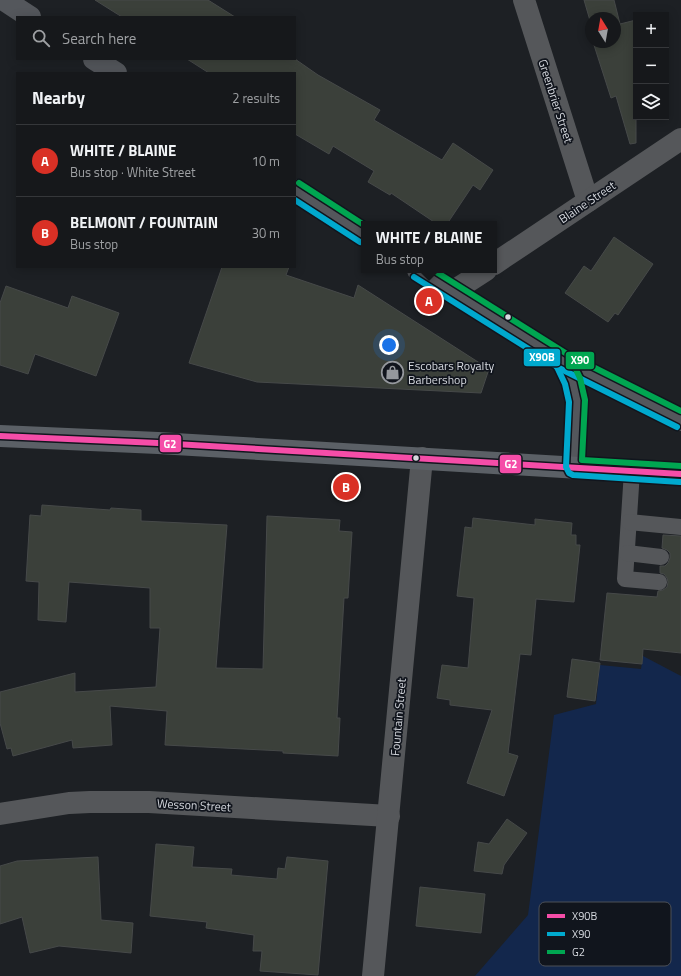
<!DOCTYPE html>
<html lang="en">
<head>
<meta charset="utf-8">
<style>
	body { margin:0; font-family:"Titillium Web",sans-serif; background:#232528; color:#f1f3f6 }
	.controls { position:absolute; right:12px; top:12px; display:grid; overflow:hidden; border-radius:0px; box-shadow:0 2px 10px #0003 }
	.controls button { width:36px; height:36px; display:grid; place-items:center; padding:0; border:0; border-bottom:1px solid #35373a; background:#16181b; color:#f1f3f6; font:20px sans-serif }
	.compass { position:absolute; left:585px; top:12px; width:36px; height:36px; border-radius:50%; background:#16181b; box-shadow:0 2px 10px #0003; rotate:349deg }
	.you { position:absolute; left:389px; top:345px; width:14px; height:14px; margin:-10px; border:3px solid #fff; border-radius:50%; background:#1a73e8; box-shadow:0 0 0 6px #1a73e833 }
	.badge { display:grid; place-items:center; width:26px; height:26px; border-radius:50%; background:#d93025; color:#fff; font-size:13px; font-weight:700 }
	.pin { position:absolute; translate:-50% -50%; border:2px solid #fff; box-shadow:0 1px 4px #0006 }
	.popup { position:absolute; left:361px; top:221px; width:136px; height:52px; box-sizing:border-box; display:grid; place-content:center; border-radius:0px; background:#16181b; filter:drop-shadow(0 1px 3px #0005); font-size:13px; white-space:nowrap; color:#9ea0a3 }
	.popup b { font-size:15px; color:#f1f3f6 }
	.popup::after { content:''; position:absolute; left:50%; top:100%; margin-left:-8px; border:8px solid transparent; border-top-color:#16181b }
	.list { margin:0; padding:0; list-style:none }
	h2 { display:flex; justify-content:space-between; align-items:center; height:52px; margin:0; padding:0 16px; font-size:17px }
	h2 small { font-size:13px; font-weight:400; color:#9ea0a3 }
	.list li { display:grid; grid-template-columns:26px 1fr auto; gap:12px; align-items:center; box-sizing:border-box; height:72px; padding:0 16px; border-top:1px solid #35373a }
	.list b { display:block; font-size:15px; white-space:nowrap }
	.list p { margin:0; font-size:13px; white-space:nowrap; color:#9ea0a3 }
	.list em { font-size:13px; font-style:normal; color:#9ea0a3 }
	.icon { flex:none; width:22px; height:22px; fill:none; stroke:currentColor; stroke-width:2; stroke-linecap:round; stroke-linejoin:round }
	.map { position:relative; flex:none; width:681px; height:976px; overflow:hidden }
	.search { position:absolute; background:#16181b; box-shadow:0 2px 10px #0003; left:16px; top:16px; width:280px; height:44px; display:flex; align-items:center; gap:10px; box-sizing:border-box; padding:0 14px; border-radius:0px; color:#9ea0a3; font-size:15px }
	.panel { position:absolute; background:#16181b; box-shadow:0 2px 10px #0003; left:16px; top:72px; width:280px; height:196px; border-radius:0px }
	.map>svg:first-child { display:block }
	.green { fill:#13274c }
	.building { fill:#3b403a; stroke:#464949 }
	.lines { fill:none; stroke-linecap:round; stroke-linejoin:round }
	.service { stroke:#55575a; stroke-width:16 }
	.minor { stroke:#55575a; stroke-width:22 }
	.tertiary { stroke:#55575a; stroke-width:22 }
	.secondary { stroke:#54575c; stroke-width:22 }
	.primary { stroke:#5b6066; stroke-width:22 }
	.bus-1-casing { stroke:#11151d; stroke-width:9 }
	.bus-2-casing { stroke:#11151d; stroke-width:9 }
	.bus-3-casing { stroke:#11151d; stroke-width:9 }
	.bus-1 { stroke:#f54da8; stroke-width:6 }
	.bus-2 { stroke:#00a9ce; stroke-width:6 }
	.bus-3 { stroke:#00a651; stroke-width:6 }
	.bus-dot { fill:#d5d8de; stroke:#11151d; stroke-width:1.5 }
	.labels { text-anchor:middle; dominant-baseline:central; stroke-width:3.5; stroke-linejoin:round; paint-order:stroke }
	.street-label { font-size:12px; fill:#d5d8de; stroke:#11151d }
	.poi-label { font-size:12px; fill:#d5d8de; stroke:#11151d; text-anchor:start }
	.key { fill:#11151d; stroke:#4c5057; stroke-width:1 }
	.key-label { font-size:11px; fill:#d5d8de }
	.line-badge { stroke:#11151d; stroke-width:1.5 }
	.badge-label { font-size:11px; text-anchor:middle; font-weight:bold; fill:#fff }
</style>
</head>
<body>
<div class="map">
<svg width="681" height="976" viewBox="0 0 681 976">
	<rect width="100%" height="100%" fill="#1d2024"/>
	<polygon class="green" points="643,656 681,676 681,976 475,976 528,915 554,715 596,704 600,665 641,669"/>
	<g class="building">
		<polygon points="95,0 208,0 235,17 122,17"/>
		<polygon points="584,0 614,0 620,24 636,20 636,143 630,144 616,96 611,98 593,42 615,42 615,18 591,18 591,24"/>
		<polygon points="187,59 295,59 318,75 380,110 374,120 442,160 453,143 493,170 480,190 473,185 447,224 437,224 391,193 390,195 368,182 374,171 333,146 329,154 295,134 295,73 209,73"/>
		<polygon points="614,237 653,264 618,315 615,313 608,322 565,293 584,266 591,271"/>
		<polygon points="222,267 289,267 286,275 354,298 358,285 489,369 481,393 257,382 189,363"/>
		<polygon points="6,286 68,308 72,296 119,313 96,376 35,354 28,374 0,365 0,303"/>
		<polygon points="42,505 110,510 111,508 141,510 141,521 227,525 216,668 263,669 267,516 340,520 339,531 352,532 348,598 344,598 337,718 340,718 338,756 283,753 283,751 165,745 167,711 110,706 112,745 73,748 72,740 13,756 11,748 7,749 0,723 0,692 75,673 75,692 156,687 160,628 150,628 150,588 69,582 66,622 38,620 39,582 26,581 30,515 41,516"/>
		<polygon points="473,518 535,525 535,519 572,523 571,535 576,535 576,545 580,545 574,602 536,599 531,655 520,654 508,753 518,756 504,796 467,783 492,710 450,705 450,700 437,698 442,665 468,668 474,598 457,596 465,527 472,528"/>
		<polygon points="663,535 681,536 681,653 643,649 642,664 600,660 607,593 657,597 658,591 663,590 667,587 668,582 667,578 664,574 660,573 660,566 665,566 668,563 670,558 670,553 667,550 662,548"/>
		<polygon points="572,659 600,663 595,701 567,697"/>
		<polygon points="507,819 527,833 504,865 502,874 474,871 478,842 489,844"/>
		<polygon points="156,844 194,847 192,867 232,869 231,875 277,879 278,868 285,869 287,857 328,861 318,975 260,971 262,951 253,951 254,935 206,928 207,922 150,916"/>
		<polygon points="98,857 101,920 133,923 131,953 59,946 30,953 22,917 0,924 0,866 17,861"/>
		<polygon points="420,887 485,894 481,933 416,926"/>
	</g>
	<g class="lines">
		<g class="service">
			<polyline points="632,471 625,579 659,582"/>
			<polyline points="629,522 681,527"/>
			<polyline points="627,553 661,557"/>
		</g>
		<g class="minor">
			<polyline points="524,0 588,201"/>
			<polyline points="494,264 681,139"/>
			<polyline points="452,292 486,270"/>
			<polyline points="0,814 69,803 90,802 149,802 389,816"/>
		</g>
		<polyline class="tertiary" points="373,976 422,458"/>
		<g class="secondary">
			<polyline points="4,0 30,17"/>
			<polyline points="94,59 116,73"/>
			<polyline points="295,190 364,235"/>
			<polyline points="418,270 563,361 681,420"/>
			<polyline points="563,361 573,381 577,401 574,467"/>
		</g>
		<polyline class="primary" points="0,436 158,443 681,474"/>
		<defs>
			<polyline id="bus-1" points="0,436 158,443 681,474"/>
			<g id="bus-2">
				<polyline points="295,200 360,242"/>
				<polyline points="414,277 559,368 677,427"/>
				<polyline points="556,365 565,384 569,402 566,467 569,473 573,475 680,482"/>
			</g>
			<g id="bus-3">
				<polyline points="299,183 364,225"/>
				<polyline points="433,270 567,354 681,411"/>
				<polyline points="570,357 580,378 585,400 582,460 681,466"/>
			</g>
		</defs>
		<use href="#bus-1" class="bus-1-casing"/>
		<use href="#bus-2" class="bus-2-casing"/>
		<use href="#bus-3" class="bus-3-casing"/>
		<use href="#bus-1" class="bus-1"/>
		<use href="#bus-2" class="bus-2"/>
		<use href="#bus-3" class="bus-3"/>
	</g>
	<defs>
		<symbol id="shop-ring" viewBox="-11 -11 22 22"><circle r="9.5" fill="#11151d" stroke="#95989d" stroke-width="1.5"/><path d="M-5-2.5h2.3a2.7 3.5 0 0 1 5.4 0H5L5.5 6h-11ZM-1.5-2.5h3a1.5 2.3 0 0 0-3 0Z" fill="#95989d"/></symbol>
	</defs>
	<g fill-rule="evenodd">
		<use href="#shop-ring" x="380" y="360" width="25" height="25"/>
	</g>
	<g class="bus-dot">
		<circle cx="508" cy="317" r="3.5"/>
		<circle cx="416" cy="458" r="3.5"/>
	</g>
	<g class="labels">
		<g class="street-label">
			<text transform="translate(556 101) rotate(72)">Greenbrier Street</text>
			<text transform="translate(587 202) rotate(-34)">Blaine Street</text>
			<text transform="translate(398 717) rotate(-85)">Fountain Street</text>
			<text transform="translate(194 805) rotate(3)">Wesson Street</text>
		</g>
		<g class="poi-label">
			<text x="408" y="365">Escobars Royalty<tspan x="408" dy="14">Barbershop</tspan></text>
		</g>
	</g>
	<rect x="539" y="902" width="132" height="64" rx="6" class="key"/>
	<rect x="547" y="914" width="18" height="4" fill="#f54da8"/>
	<rect x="547" y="932" width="18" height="4" fill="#00a9ce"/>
	<rect x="547" y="950" width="18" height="4" fill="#00a651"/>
	<g class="key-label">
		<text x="572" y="920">X90B</text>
		<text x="572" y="938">X90</text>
		<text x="572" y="956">G2</text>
	</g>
	<g class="line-badge">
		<rect x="523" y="348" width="38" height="19" rx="4" fill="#00a9ce"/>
		<rect x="565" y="351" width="30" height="19" rx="4" fill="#00a651"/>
		<rect x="159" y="434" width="23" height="19" rx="4" fill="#f54da8"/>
		<rect x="499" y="454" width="23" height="20" rx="4" fill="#f54da8"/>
	</g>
	<g class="badge-label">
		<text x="542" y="361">X90B</text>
		<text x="580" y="364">X90</text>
		<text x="170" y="448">G2</text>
		<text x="511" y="468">G2</text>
	</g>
</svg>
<div class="controls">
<button>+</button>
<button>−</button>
<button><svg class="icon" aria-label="layers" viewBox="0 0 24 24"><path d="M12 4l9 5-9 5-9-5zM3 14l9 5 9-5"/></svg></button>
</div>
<svg class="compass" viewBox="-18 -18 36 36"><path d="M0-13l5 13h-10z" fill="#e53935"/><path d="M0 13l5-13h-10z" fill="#9ea0a3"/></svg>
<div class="you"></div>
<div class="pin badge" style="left:429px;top:301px">A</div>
<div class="popup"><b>WHITE / BLAINE</b>Bus stop</div>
<div class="pin badge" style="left:346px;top:487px">B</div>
<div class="search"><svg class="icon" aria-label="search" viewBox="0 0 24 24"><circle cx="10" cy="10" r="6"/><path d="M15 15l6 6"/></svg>Search here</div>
<section class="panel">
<h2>Nearby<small>2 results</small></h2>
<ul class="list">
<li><span class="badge">A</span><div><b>WHITE / BLAINE</b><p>Bus stop · White Street</p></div><em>10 m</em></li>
<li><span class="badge">B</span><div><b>BELMONT / FOUNTAIN</b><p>Bus stop</p></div><em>30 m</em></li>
</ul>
</section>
</div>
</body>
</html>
